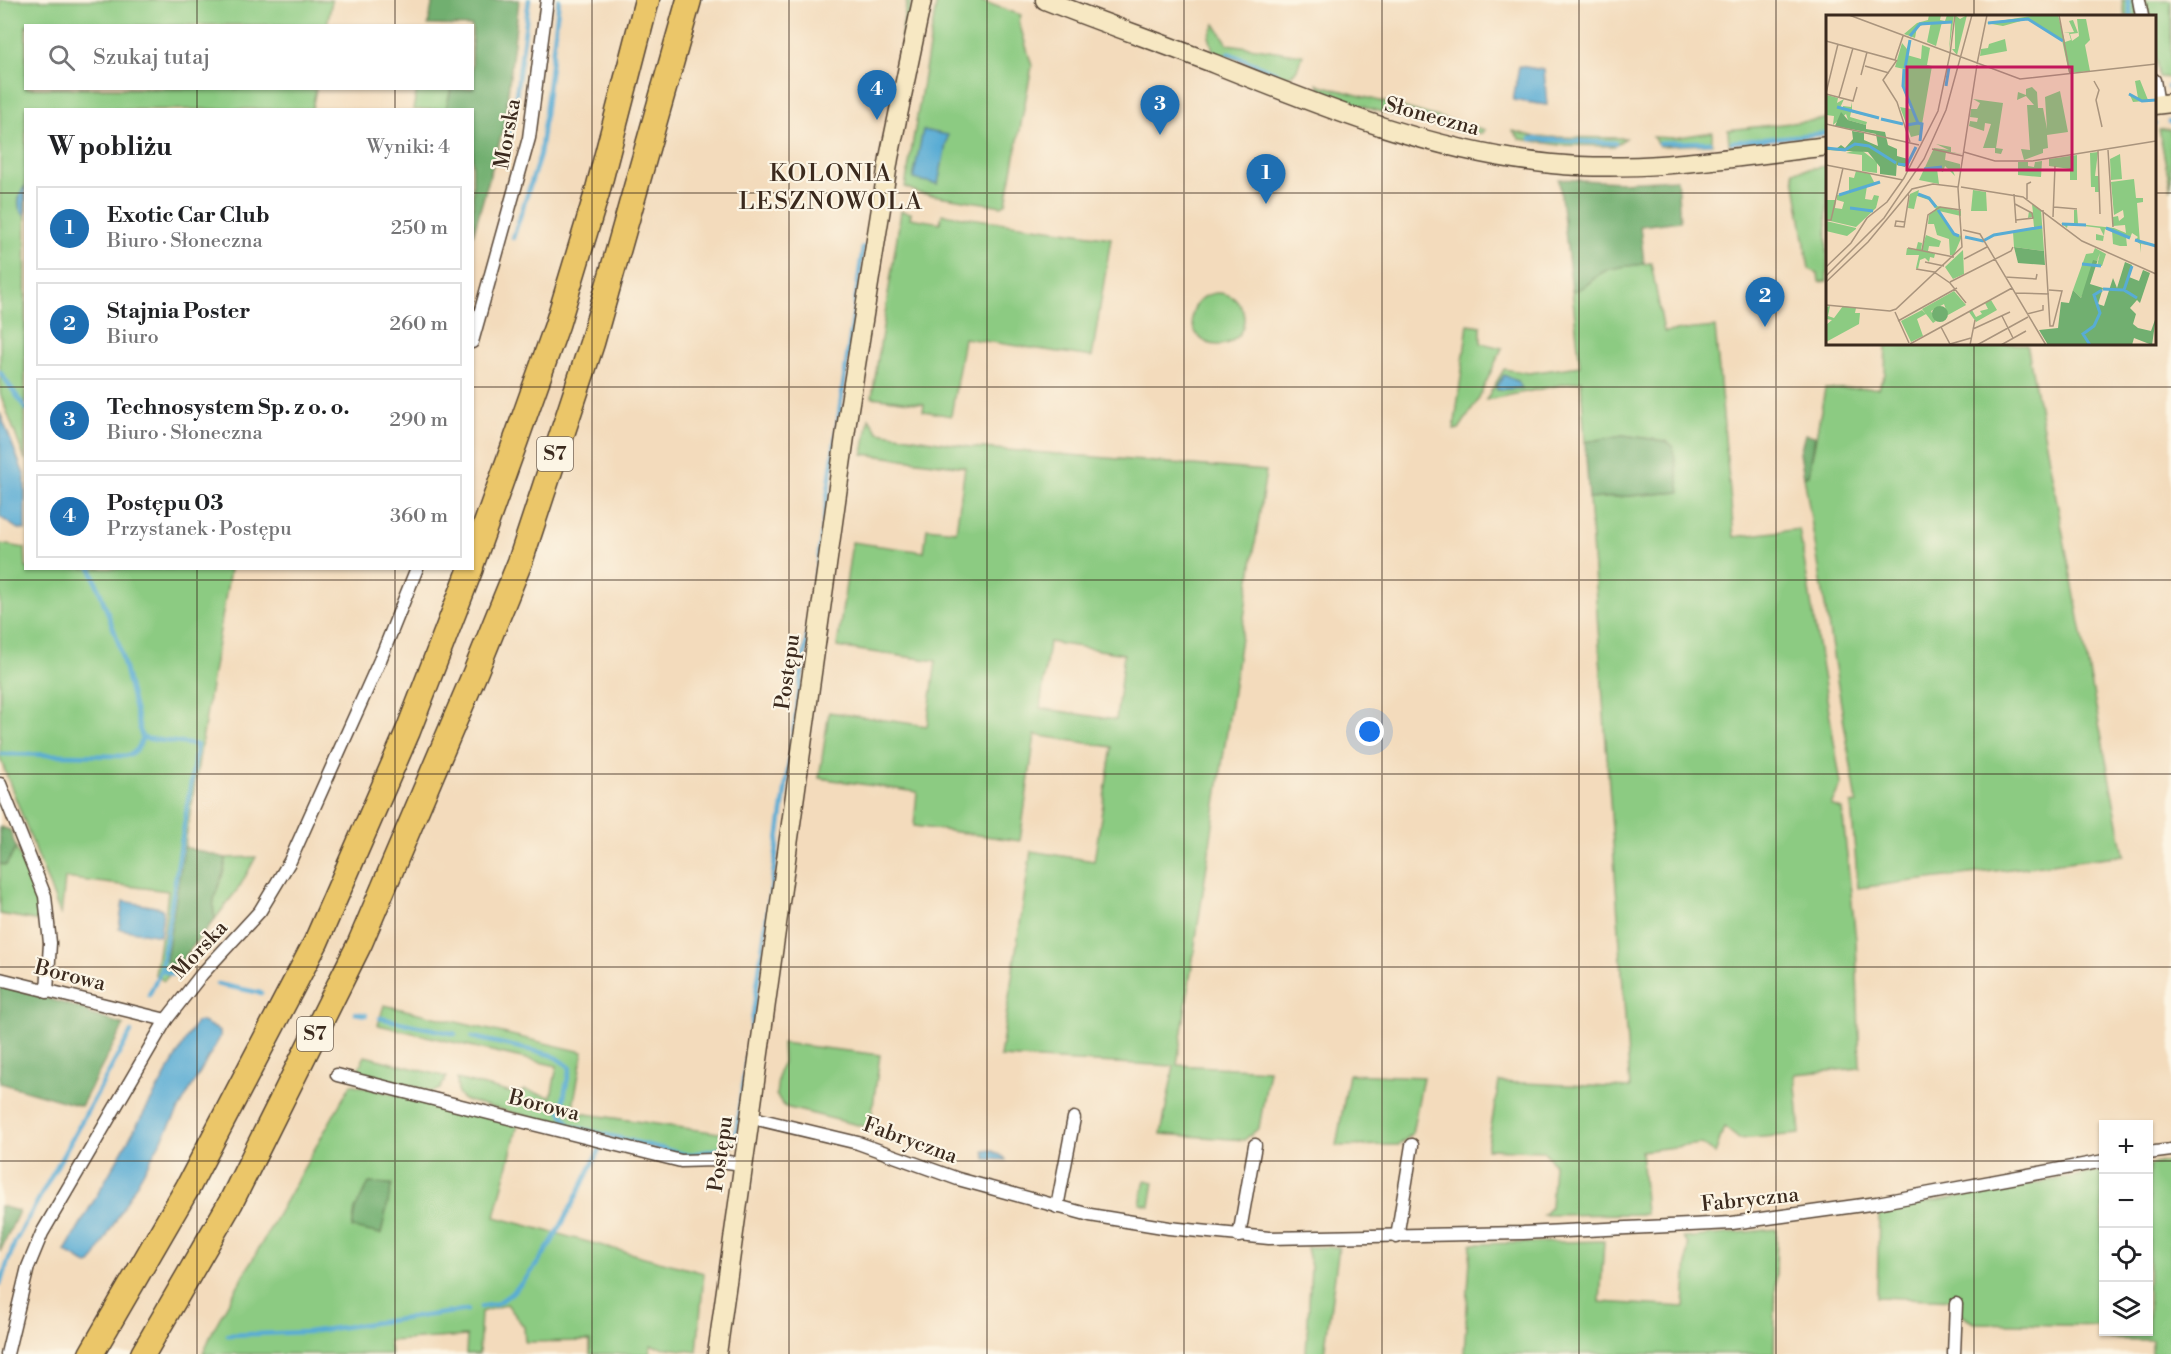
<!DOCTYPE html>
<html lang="pl">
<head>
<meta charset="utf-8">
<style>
	body { margin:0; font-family:"Libre Bodoni",serif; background:#f2f2f2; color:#202124 }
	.controls { position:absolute; right:18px; bottom:18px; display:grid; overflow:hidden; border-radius:0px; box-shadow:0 2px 4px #0004 }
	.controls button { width:54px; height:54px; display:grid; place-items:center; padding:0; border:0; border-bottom:2px solid #e0e0e0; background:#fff; color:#202124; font:30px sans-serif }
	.you { position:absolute; left:1370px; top:732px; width:21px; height:21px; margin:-15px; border:4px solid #fff; border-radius:50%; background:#1a73e8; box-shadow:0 0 0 9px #1a73e833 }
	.badge { display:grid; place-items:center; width:39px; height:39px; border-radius:50%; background:#1f6fb2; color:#fff; font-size:20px; font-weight:700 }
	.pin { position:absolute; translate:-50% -50px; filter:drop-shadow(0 2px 3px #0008) }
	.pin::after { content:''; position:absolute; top:32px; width:21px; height:18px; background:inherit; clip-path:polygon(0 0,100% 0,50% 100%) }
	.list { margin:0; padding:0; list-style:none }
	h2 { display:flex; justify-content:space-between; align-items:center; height:78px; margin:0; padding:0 24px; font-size:26px }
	h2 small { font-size:20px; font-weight:400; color:#757577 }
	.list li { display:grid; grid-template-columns:39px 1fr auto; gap:18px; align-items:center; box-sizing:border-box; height:84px; margin:0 12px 12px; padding:0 12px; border:2px solid #e0e0e0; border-radius:0px }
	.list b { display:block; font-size:22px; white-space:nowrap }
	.list p { margin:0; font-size:20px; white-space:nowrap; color:#757577 }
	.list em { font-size:20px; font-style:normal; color:#757577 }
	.icon { flex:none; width:33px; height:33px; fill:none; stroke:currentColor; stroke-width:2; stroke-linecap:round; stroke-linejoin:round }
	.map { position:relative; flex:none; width:2171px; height:1354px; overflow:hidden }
	.search { position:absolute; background:#fff; box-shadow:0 2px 4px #0004; left:24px; top:24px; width:450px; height:66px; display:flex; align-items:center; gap:15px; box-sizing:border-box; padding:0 21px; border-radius:0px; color:#757577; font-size:22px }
	.panel { position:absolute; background:#fff; box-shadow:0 2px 4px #0004; left:24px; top:108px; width:450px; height:462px; border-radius:0px }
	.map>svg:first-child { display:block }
	.green { fill:#8ccb82; stroke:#647a50; stroke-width:1.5; fill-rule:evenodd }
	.forest { fill:#71af70; stroke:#566c47; stroke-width:1.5 }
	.water { fill:#58acd4; stroke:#4a6b79; stroke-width:1.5 }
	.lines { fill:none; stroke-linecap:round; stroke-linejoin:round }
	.stream { stroke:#58acd4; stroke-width:4.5 }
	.street-casing { stroke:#574536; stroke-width:15 }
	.secondary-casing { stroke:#574536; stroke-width:21 }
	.highway-casing { stroke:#574536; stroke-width:27 }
	.street { stroke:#fff; stroke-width:12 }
	.secondary { stroke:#f7e8c3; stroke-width:18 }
	.highway { stroke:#ebc669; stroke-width:24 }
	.grid { fill:none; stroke:#3b2a1e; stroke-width:1.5; stroke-opacity:0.55 }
	.labels { text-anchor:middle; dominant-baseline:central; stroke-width:4.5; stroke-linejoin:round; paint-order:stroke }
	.shield { fill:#fcf5e5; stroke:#75675a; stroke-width:1.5 }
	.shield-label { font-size:20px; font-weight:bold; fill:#3b2a1e }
	.street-label { font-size:21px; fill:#3b2a1e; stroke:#fcf5e5 }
	.quarter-label { font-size:24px; letter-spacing:1.5px; fill:#3b2a1e; stroke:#fcf5e5 }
	.inset-river { fill:none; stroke:#58acd4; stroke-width:3 }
	.inset-road { fill:none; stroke:#a9947d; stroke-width:1.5 }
	.view { fill:#c2185b; fill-opacity:0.15; stroke:#c2185b; stroke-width:3 }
	.inset-edge { fill:none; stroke:#3b2a1e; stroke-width:3 }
</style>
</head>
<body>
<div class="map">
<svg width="2171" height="1354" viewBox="0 0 2171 1354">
	<rect width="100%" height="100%" fill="#fcf5e5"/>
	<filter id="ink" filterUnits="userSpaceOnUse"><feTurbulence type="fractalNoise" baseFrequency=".0167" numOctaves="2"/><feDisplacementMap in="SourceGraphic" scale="12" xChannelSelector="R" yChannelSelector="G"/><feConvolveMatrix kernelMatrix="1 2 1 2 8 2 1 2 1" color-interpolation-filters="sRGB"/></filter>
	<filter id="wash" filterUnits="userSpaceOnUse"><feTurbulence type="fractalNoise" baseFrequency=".008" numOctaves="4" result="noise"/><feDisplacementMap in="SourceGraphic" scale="24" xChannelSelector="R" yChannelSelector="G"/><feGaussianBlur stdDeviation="1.35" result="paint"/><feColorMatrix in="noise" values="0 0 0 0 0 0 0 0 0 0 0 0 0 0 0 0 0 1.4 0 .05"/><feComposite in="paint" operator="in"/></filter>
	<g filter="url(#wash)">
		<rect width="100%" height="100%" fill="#f3dbbc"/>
		<g class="green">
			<polygon points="0,0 332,0 327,25 26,26 26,88 316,89 312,109 26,110 25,460 0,393"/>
			<polygon points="907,0 911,0 905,37 901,38"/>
			<polygon points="937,0 979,0 1021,15 1019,22 1032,66 1006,203 1002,206 919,193 905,187"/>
			<polygon points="2122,0 2135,0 2138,16 2125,16"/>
			<polygon points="2144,0 2171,0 2171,78 2159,77 2155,52 2154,16 2148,16"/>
			<polygon points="1215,24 1228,44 1303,55 1296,71 1289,76 1278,75 1213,51 1209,36"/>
			<path d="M1317,84L1485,130L1482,133H1466C1443,127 1323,102 1317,84Z"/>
			<polygon points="417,89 451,89 446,109 413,110"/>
			<polygon points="1827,119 1827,135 1729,144 1728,130"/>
			<polygon points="2170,129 2171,134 2171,190 2159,130"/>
			<polygon points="1513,131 1536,137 1626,138 1614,146 1560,145 1520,139"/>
			<polygon points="1712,132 1712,144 1659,146 1653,137 1674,138"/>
			<polygon points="1827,166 1827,281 1819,282 1818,273 1809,269 1793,171"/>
			<polygon points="901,211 911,213 910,218 940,223 942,214 1111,238 1092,357 964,338 951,416 923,411 924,404 872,397"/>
			<path d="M1651,263L1664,332L1715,327L1734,537L1799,529L1841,784L1831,805L1842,809L1856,940L1860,1068L1795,1074L1800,1134L1739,1139L1724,1127L1715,1154L1701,1144L1641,1151L1646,1214L1543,1215L1551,1207L1554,1165L1544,1151L1487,1149L1499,1082L1630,1088L1589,499L1680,492L1665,441L1623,435L1585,442L1581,381L1486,400L1504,369L1529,373L1580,366L1572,291C1593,285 1592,275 1608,269C1621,265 1638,265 1651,263Z"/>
			<circle cx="1218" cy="319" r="26"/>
			<polygon points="1468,324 1481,326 1481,343 1502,348 1477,402 1459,429 1454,430"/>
			<polygon points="1886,344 2027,344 2124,855 1858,888 1851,804 1857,803 1804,476 1809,474 1825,389 1878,388 1885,374"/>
			<path d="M869,418L878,432L970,447L1266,471L1177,1065L1269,1070L1259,1128L1244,1140L1161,1134L1174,1066L1000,1057L1031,851L1094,861L1112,747L1035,735L1020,841L914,826L917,792L819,778L829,712L927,726L936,661L837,647L852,542L924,552L927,528L956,531L965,467L863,454ZM1049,642L1124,654L1116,720L1040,708Z"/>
			<polygon points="0,544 25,548 26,568 230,569 166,961 176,967 164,981 155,975 160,940 163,936 168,891 65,878 61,916 0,758"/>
			<polygon points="16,848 41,908 41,921 0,914 0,864 6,865"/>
			<path d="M256,857L240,886L215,919C208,895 225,881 226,858Z"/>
			<path d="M384,1005L583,1052L572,1112L733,1135L738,1136C736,1154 704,1156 690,1158L464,1100L458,1094L457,1079L516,1094L525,1090L551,1097L557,1066L378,1025Z"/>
			<polygon points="782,1043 880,1055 870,1128 785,1107 776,1095 779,1070 783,1062"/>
			<polygon points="365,1056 447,1077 440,1089 433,1092 357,1071"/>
			<polygon points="1349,1074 1423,1077 1412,1134 1399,1145 1336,1146"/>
			<polygon points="351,1084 518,1124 495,1217 704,1273 697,1352 651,1346 649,1354 590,1354 590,1341 525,1342 524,1327 507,1304 481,1312 479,1354 466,1354 467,1336 389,1341 391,1354 203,1354 213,1330"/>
			<polygon points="2171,1161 2171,1354 2152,1354 2152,1340 2104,1339 2104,1332 2148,1332 2149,1165"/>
			<path d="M2103,1171V1326L1975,1323C1962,1318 1960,1313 1958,1300L1877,1297L1879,1211Z"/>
			<polygon points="1145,1180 1154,1182 1150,1206 1140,1204"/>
			<polygon points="1777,1229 1774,1354 1464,1354 1471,1244 1604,1241 1600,1302 1684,1307 1688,1244 1683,1238"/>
			<polygon points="1307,1247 1339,1247 1324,1354 1306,1354 1311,1267"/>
		</g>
		<g class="forest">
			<polygon points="433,0 519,0 504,126 473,235 472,110 446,109 451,89 472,88 472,26 428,25"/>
			<path d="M1559,179L1621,182L1677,179L1680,221L1640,226L1644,264C1632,266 1616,266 1605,271C1589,279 1592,286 1572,291Z"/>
			<polygon points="1805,434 1815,436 1809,475 1804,476 1800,453"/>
			<polygon points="1623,435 1665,441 1673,447 1680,492 1589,499 1585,442"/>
			<polygon points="0,827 10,830 16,848 6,865 0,864"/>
			<path d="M184,847L226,858C225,881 208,895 215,919L176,967L166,961Z"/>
			<polygon points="0,984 89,1011 89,1014 124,1025 81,1106 0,1083"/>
			<polygon points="369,1183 392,1184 381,1234 352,1228 355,1209"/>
			<polygon points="0,1206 19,1211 0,1252"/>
		</g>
		<g class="water">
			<polygon points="1519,66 1544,70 1547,105 1513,100"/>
			<polygon points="923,130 948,135 938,184 913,179"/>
			<path d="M25,186V216C15,208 18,195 25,186Z"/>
			<polygon points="1504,375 1517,381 1522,388 1497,390 1496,387"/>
			<polygon points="0,413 25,477 25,530 18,529 0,517"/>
			<polygon points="123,901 161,908 163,911 160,936 119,929"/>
			<polygon points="201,1021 220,1031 220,1037 91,1264 88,1265 65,1251 196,1022"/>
			<polygon points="991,1150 1005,1158 1006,1160 986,1159 984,1151"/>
		</g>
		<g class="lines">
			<g class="stream">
				<polyline points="2128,0 2131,16"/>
				<polyline points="1228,53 1277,73"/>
				<polyline points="2168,87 2171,86"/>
				<polyline points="1402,114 1467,131"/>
				<polyline points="2169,122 2171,122"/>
				<polyline points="2154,124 2155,124"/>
				<polyline points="1531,139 1615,143"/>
				<polyline points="1732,142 1828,133"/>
				<polyline points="1659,143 1710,142"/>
				<polyline points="508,153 529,0"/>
				<polyline points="513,238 540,155 559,0"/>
				<polyline points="0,372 26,409"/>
				<polyline points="142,738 197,745 161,970 173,974"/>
				<path d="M2,754L125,756C136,753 139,749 142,738L118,641L91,568"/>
				<polyline points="217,984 261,993"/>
				<polyline points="149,995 161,970"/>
				<polyline points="355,1013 366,1015"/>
				<polyline points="380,1018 455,1034"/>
				<polyline points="472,1037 552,1055 570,1067 561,1111 570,1126 688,1155 725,1148 735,1140 863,247"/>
				<polyline points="0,1284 15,1242 131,1032"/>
				<path d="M481,1307C487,1305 495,1305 499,1302C541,1278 578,1193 599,1150"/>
				<polyline points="228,1335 307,1332 467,1310"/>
			</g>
		</g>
	</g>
	<g filter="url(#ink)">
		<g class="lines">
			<defs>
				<g id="street">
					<polyline points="2139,0 2142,16"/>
					<polyline points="2154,80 2158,105"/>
					<polyline points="472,342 529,138 547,0"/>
					<polyline points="0,784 45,896 50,943 47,992"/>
					<polyline points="0,979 166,1020"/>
					<polyline points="337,1075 681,1161 713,1160 742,1164"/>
					<polyline points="749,1117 858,1143 958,1179 1090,1215 1169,1228 1269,1238 1523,1233 1732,1223 1877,1203 2104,1161"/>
					<polyline points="2148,1153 2171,1150"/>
					<polyline points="1057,1207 1074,1118"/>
					<polyline points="1239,1236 1255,1145"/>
					<polyline points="1397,1237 1412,1145"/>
					<polyline points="7,1354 28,1267 42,1233 166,1020 202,974 260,911 290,861 380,660 417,568"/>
					<polyline points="1954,1354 1956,1304"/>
				</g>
				<g id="secondary">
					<path d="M1045,0C1101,22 1158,42 1215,64C1325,108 1433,152 1552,164C1644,173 1736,157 1828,146"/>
					<polyline points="2154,105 2171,103"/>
					<polyline points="717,1354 848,415 889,158 922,0"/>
				</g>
				<g id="highway">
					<polyline points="472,563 557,325 597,193 647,0"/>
					<polyline points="91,1354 188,1187 316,942 408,731 471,568"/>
					<polyline points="143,1354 231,1202 360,943 475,673 520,562 592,343 689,0"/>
				</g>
			</defs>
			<use href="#street" class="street-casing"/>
			<use href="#secondary" class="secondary-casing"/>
			<use href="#highway" class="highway-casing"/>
			<use href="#street" class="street"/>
			<use href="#secondary" class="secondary"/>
			<use href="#highway" class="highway"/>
		</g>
	</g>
	<path class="grid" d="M197,0V26M395,0V26M592,0V1354M789,0V1354M987,0V1354M1184,0V1354M1382,0V1354M1579,0V1354M1776,0V1354M1974,0V16M197,88V110M395,88V110M0,193H26M472,193H1828M2154,193H2171M1974,344V1354M0,387H26M472,387H2171M197,568V1354M395,568V1354M0,580H2171M0,774H2171M0,967H2171M0,1161H2104M2148,1161H2171"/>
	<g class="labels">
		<g class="shield">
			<rect x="537" y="437" width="36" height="34" rx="4.5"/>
			<rect x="297" y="1017" width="36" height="34" rx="4.5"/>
		</g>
		<g class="shield-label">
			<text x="555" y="454">S7</text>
			<text x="315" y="1034">S7</text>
		</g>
		<g class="street-label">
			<text transform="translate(1432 117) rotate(15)">Słoneczna</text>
			<text transform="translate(508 134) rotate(-80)">Morska</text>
			<text transform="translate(788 672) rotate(-82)">Postępu</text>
			<text transform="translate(200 950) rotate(-47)">Morska</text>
			<text transform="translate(70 976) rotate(14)">Borowa</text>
			<text transform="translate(544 1106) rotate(14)">Borowa</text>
			<text transform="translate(910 1141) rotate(20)">Fabryczna</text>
			<text transform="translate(721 1154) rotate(-82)">Postępu</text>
			<text transform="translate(1750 1200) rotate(-6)">Fabryczna</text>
		</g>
		<g class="quarter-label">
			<text x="831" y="174">KOLONIA<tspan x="831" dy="28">LESZNOWOLA</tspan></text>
		</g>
	</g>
	<g transform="translate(1826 15)">
		<rect width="330" height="330" fill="#f3dbbc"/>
		<path d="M103,0H115L114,5L119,6L121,0H128L123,36L125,7H116L110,31L101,27L105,7L91,12L89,23L78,19L91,8L102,5ZM129,0L134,4L141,0L131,40L126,34H129ZM212,0H232L239,27L245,25L243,18H237L248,17L243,6L247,5L252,18L244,19L246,26L253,21L251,4H260L264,25L259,30L264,56L243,58L236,25L202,4L177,11L160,8ZM179,24L181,36L154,41L155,34L162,33L163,29ZM84,25L81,40L95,44L96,30L104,33L101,50L106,51L93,127V120L85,122L74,92L85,94L76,70L78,54L69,52L76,28L81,34ZM314,65L322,85H330L307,87L303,78L312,83L309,66ZM206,72L211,77L212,93H217L221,114L219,82L234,76L242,117L221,120L222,133L217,134V138L198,145L195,134L204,135L201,90H208L200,81L191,85L192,77L200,80V74ZM1,80L12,83L11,88L18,84L14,93H6H17V91L25,92L26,87V95L53,104L25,97L24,102L41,107L40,110L22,105L20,99L7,110L8,101L0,100ZM147,84L177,88L170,133L177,134L175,139L169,138V133H157L165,109L159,108L158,116L143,111L144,106L151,107L152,103L144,102L145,94H151L154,88ZM110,129L125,132V137L137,139L120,137L119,145L134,149V155L127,156L129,161L119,151L117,157L111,154L113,169L93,165L108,133L123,135ZM34,134L51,147V158L36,156V140L20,138ZM272,137L269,161H273V177H269V172H265L264,138ZM294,139L296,164L285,165L284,144ZM251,140V165H244V154L223,151V144ZM216,146L215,162L192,160V147H202V151L208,152L209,147ZM30,156L44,159L48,167H55L41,171L39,184L46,185L48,180L53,181L50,193L30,212L0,205V185H10L9,193L16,194L18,187L11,185V180L23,178V162L28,163ZM308,164L310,183H317V187L311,188L314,228L330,231L315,229V238L314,229L309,225L312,222L306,218L304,223L300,222L301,231H294L287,229L286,215L279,214L277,226L270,225V219L278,221L274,213L242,209L241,213L235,208L248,209V195H251L252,209L288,213L300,218L299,210L287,211V202L292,201L293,206L298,202L297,195L288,200L285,167ZM93,175L92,179L104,183L111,191L135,196V201L113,196L128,219L136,221L128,240H124L123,224L111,220L108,209H102L103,200L110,194L103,185L91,181L88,194L82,193L84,179ZM147,175L160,177L161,196H145ZM206,189L215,195L218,236L188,232L187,217L214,213L208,212L207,202L202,203L203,196L207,198ZM0,206L30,213V214L21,221L0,216ZM100,220L115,226L113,232L103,231L102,236L109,239L108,243L104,242L103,247L99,243L94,245L92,254L90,253L93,240H80L81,233L90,235L92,227L96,228L95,236ZM269,233L280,239L276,251H271L274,238L255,283L247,275L260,239L267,238ZM137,235L138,259L127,264L119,252ZM128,276L140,290L122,300L118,289L105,296L110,306L107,308L96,294ZM165,285L171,295L150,307L143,297L146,295L150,302L156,299L154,296L162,294L159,288ZM4,291L2,301L8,303L17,291L30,293L29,298H34L33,309L0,327V310L6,305L0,304V292ZM96,295L100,299L91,304L97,321L85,327L75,306Z" fill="#8ccb82"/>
		<path d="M15,97L22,105L40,110V114L59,117L62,130L71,134V141L82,144L79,152L71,150V146L70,161L54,159V152L42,137L1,135L0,132L10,134L15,130L19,133L27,124L26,116L38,118V125L52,131L50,119L9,111ZM188,232L218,236L219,250L192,248ZM274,238L264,269L277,273L272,289L278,291L287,263L291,273L299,247L306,250L303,262L313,266L317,255L324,258L314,288L311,285L304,293L310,299L307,309L312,313L325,316L330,302L326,330L308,323L306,330H222L213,315L232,313L235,287L243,288L247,275L255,283L267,245L271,246ZM106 299a8 8 0 1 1 16 0a8 8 0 1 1-16 0Z" fill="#71af70"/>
		<path class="inset-river" d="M162,8L202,4L237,26M84,21L94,9L126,7M79,53L84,25M78,54L77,71L92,108L81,110M120,71L123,52M303,79L316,86L330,85M11,92L53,103M55,104L77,109M92,108L96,109L94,126M0,133L19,135L29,129L43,131L70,148M72,149L81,150L90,132M98,154L116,152M92,179L103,183L110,192M13,180L54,167M24,193L47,196M112,195L128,219L133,221M236,209L260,210M280,213L304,223M139,222L157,226L168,220L216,212M309,225L330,231M256,249L275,251M306,251L298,275L311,283M277,274L297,275M264,330L257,319L268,311L274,298L268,280L276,275"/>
		<path class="inset-road" d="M23,0L194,64L330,49M233,0L244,59M0,26L69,45L77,21M124,39L129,0M71,45L57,65L71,87L84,127M151,49L161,0M39,51L63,58M35,60L41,37M268,66L273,75L270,85L276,112M0,78L12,29M0,79L27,86L31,72M13,82L27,33M0,109L93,130M106,134L137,141M282,135L287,212M272,136L274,199M138,137L169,146H206L330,126M0,150L77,165M135,172L197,182L256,226L330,259M188,179L190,208M201,184V169L205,167M189,189L206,198L207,203L190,205M228,192L251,194M217,195L224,311H227L236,276L223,275M227,202L229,151M0,205H5L17,153M79,207L70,206L69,211L78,212L83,181L82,179M137,215L154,219L220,330M82,233L128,242M96,236L102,200L114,192L135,195M138,244L161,232M99,247L118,251M0,252L25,228L41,203L61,187L78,163L112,96L124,39M90,254L108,257L124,268L140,288M0,261L58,203L98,144L120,95L146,0M179,262L210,264L211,259M0,267L42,227L86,174L107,169L132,172M124,267L185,236L187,232M189,278L223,279M0,290L64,296M64,296L70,294L136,232L132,173L151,50M69,297L83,328M201,299L217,295V290M176,301L187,323M72,306L131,273M115,312L124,329L145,323M147,314L184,297M84,329L186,273M144,330L149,305M151,330L202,302M175,330L200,316"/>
		<path class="view" d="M81,52H246V155H81Z"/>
		<rect width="330" height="330" class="inset-edge"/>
	</g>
</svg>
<div class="controls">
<button>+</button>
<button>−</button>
<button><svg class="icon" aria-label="locate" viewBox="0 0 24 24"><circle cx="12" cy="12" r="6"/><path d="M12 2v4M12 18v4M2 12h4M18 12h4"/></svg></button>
<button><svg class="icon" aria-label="layers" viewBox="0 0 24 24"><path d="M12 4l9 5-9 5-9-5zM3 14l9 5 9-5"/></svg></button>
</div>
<div class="you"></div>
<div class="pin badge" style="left:1266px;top:204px">1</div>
<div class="pin badge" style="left:1765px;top:327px">2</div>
<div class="pin badge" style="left:1160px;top:135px">3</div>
<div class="pin badge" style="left:877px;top:120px">4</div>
<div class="search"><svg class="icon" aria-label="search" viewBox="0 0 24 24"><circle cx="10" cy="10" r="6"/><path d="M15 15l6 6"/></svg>Szukaj tutaj</div>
<section class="panel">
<h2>W pobliżu<small>Wyniki: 4</small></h2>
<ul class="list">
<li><span class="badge">1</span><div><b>Exotic Car Club</b><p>Biuro · Słoneczna</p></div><em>250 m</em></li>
<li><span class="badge">2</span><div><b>Stajnia Poster</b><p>Biuro</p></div><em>260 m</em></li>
<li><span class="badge">3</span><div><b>Technosystem Sp. z o. o.</b><p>Biuro · Słoneczna</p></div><em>290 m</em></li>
<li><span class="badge">4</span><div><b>Postępu 03</b><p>Przystanek · Postępu</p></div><em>360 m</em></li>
</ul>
</section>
</div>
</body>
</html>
